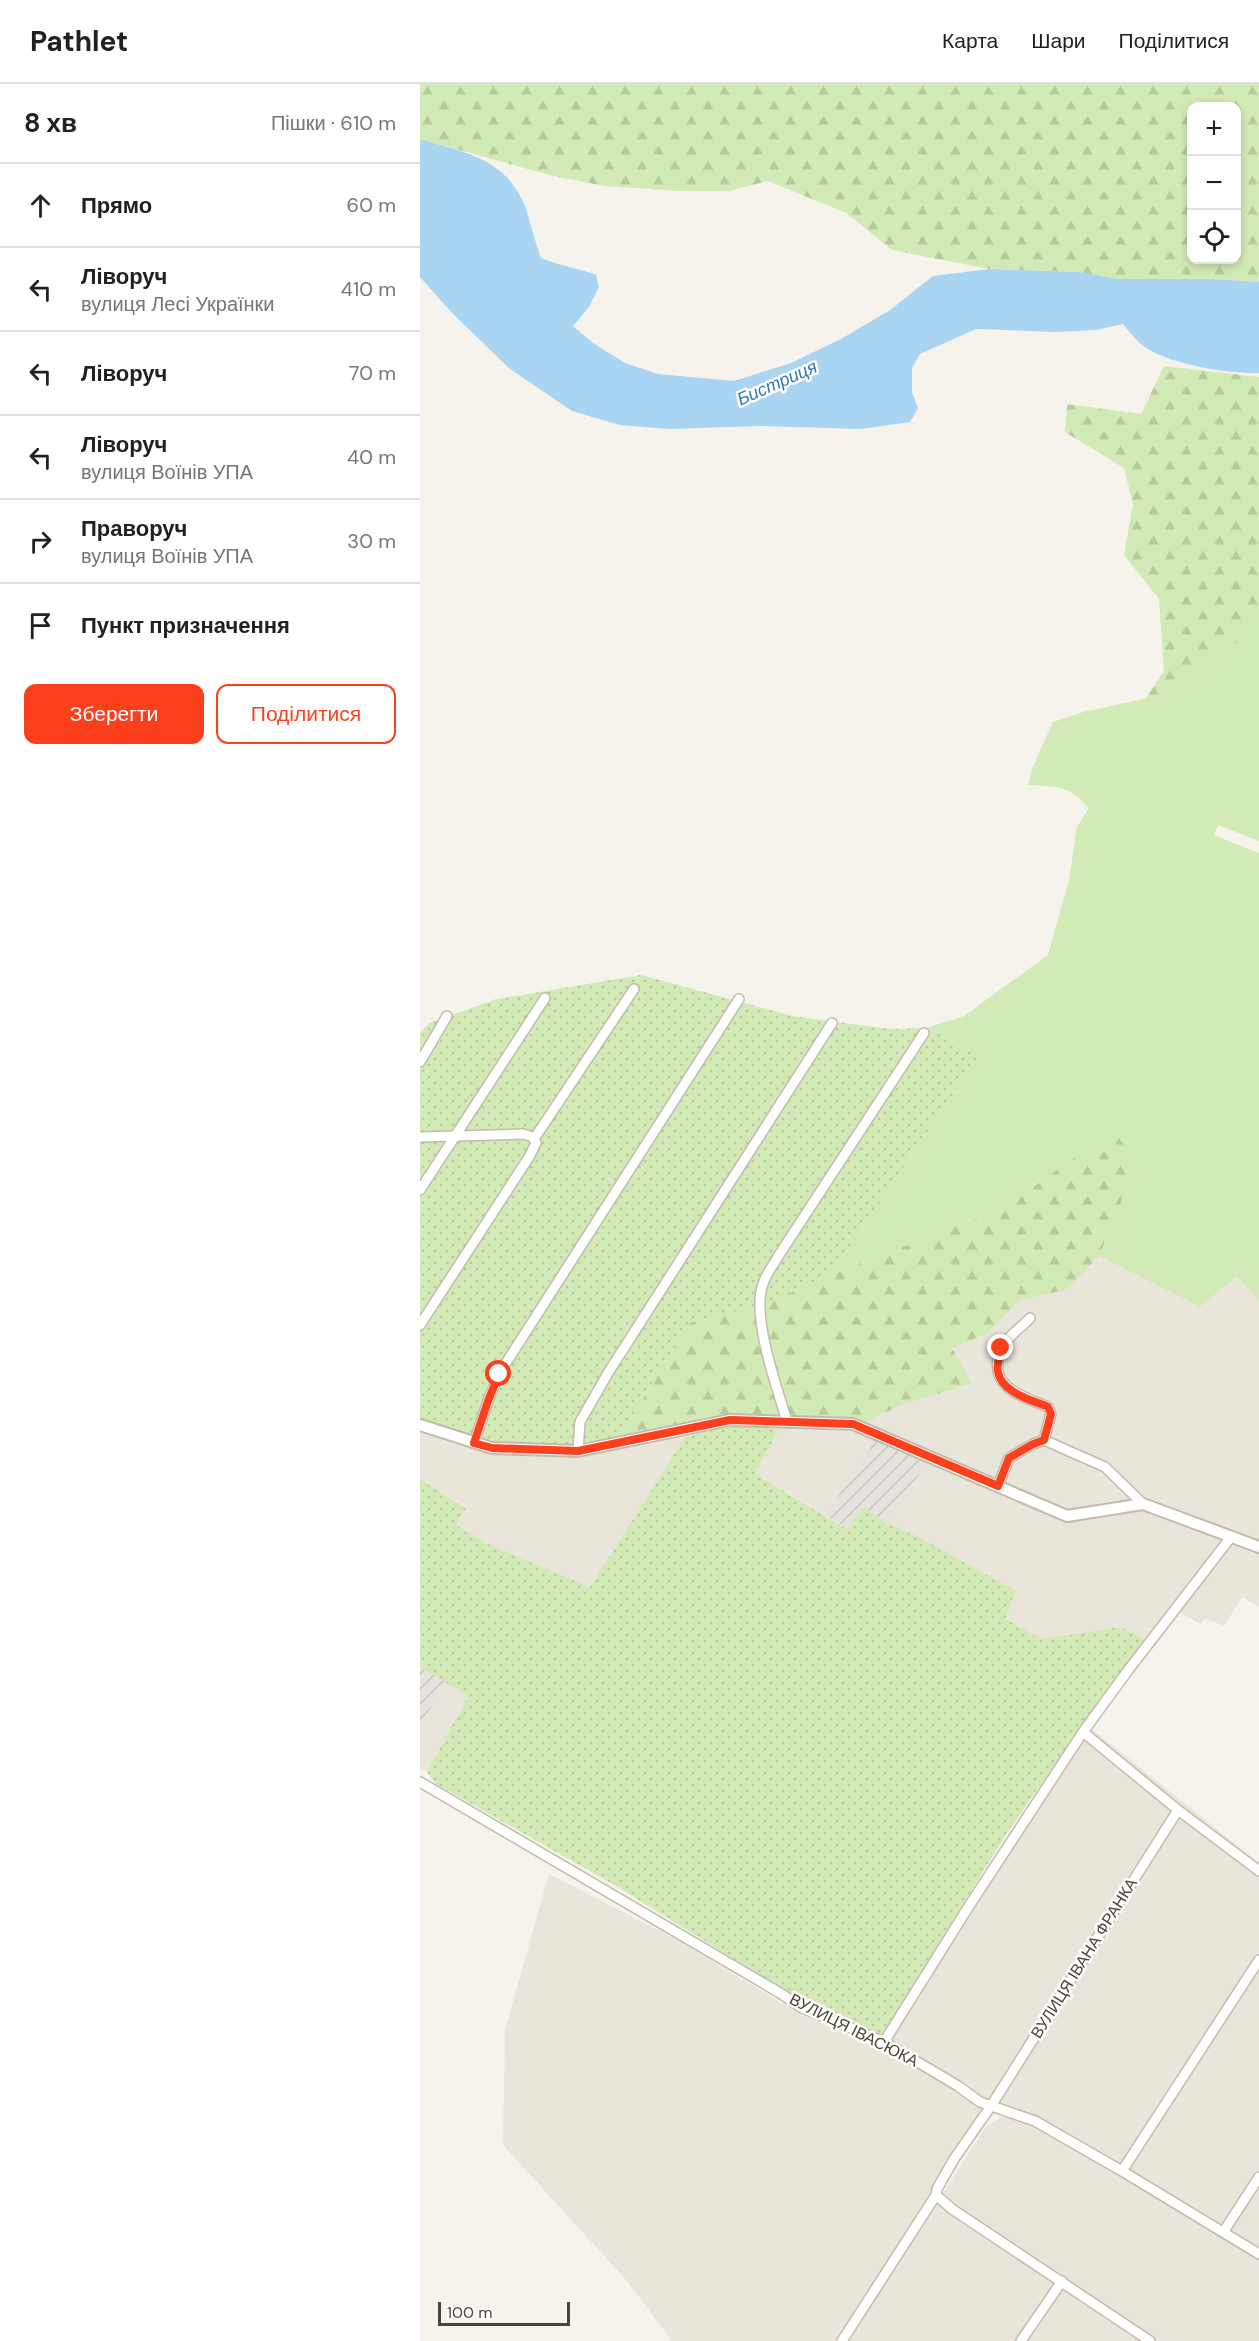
<!DOCTYPE html>
<html lang="uk">
<head>
<meta charset="utf-8">
<style>
	body { margin:0; font-family:"DM Sans",sans-serif; background:#f2f2f2; color:#202124 }
	.controls { position:absolute; right:18px; top:18px; display:grid; overflow:hidden; border-radius:12px; box-shadow:0 3px 9px #0003 }
	.controls button { width:54px; height:54px; display:grid; place-items:center; padding:0; border:0; border-bottom:2px solid #e0e0e0; background:#fff; color:#202124; font:30px sans-serif }
	.scale { position:absolute; left:18px; bottom:15px; width:132px; box-sizing:border-box; padding-left:6px; border:3px solid #4b4439; border-top:0; font-size:16px; line-height:21px; white-space:nowrap; color:#4b4439; -webkit-text-stroke:4px #fff; paint-order:stroke }
	.stop { position:absolute; width:18px; height:18px; margin:-14px; border:4px solid #fc3f1d; border-radius:50%; background:#fff }
	.stop.end { background:#fc3f1d; border-color:#fff; box-shadow:0 2px 6px #0008 }
	.list { margin:0; padding:0; list-style:none }
	h2 { display:flex; justify-content:space-between; align-items:center; height:78px; margin:0; padding:0 24px; font-size:26px }
	h2 small { font-size:20px; font-weight:400; color:#757577 }
	.list li { display:grid; grid-template-columns:39px 1fr auto; gap:18px; align-items:center; box-sizing:border-box; height:84px; padding:0 24px; border-top:2px solid #e0e0e0 }
	.list b { display:block; font-size:22px; white-space:nowrap }
	.list p { margin:0; font-size:20px; white-space:nowrap; color:#757577 }
	.list em { font-size:20px; font-style:normal; color:#757577 }
	.actions { display:flex; gap:12px; padding:18px 24px }
	.actions a { flex:1; padding:14px 0; border:2px solid #fc3f1d; border-radius:12px; text-align:center; font-size:21px; color:#fc3f1d }
	.actions .main { background:#fc3f1d; color:#fff }
	.icon { flex:none; width:33px; height:33px; fill:none; stroke:currentColor; stroke-width:2; stroke-linecap:round; stroke-linejoin:round }
	.map { position:relative; flex:none; width:839px; height:2257px; overflow:hidden }
	header { display:flex; align-items:center; gap:36px; box-sizing:border-box; height:84px; padding:0 30px; background:#fff; border-bottom:2px solid #e0e0e0 }
	header strong { font-size:28px }
	nav { display:flex; gap:33px; margin-inline-start:auto; font-size:21px }
	main { display:flex }
	aside { flex:1; background:#fff }
	.map>svg:first-child { display:block }
	.residential { fill:#eae5da }
	.industrial { fill:url(#industrial-furrows) }
	.grass { fill:#d2eab5 }
	.forest { fill:url(#forest-firs); fill-rule:evenodd }
	.garden { fill:url(#garden-dots) }
	.water { fill:#a9d4f2 }
	.lines { fill:none; stroke-linecap:round; stroke-linejoin:round }
	.minor-casing { stroke:#c2bbae; stroke-width:12 }
	.tertiary-casing { stroke:#c2bbae; stroke-width:14 }
	.minor { stroke:#fff; stroke-width:9 }
	.tertiary { stroke:#fff; stroke-width:10 }
	.route { stroke:#fc3f1d; stroke-width:8 }
	.labels { text-anchor:middle; dominant-baseline:central; stroke-width:5; stroke-linejoin:round; paint-order:stroke }
	.street-label { font-size:16px; fill:#4b4439; stroke:#fff }
	.water-label { font-size:18px; font-style:italic; fill:#2e7ab2; stroke:#fff }
</style>
</head>
<body>
<header>
<strong>Pathlet</strong>
<nav><a>Карта</a><a>Шари</a><a>Поділитися</a></nav>
</header>
<main>
<aside>
<h2>8 хв<small>Пішки · 610 m</small></h2>
<ul class="list">
<li><svg class="icon" aria-label="ahead" viewBox="0 0 24 24"><path d="M12 20V5M6 11l6-6 6 6"/></svg><div><b>Прямо</b></div><em>60 m</em></li>
<li><svg class="icon" aria-label="left" viewBox="0 0 24 24"><path d="M17 20v-9H6M10 6l-5 5 5 5"/></svg><div><b>Ліворуч</b><p>вулиця Лесі Українки</p></div><em>410 m</em></li>
<li><svg class="icon" aria-label="left" viewBox="0 0 24 24"><path d="M17 20v-9H6M10 6l-5 5 5 5"/></svg><div><b>Ліворуч</b></div><em>70 m</em></li>
<li><svg class="icon" aria-label="left" viewBox="0 0 24 24"><path d="M17 20v-9H6M10 6l-5 5 5 5"/></svg><div><b>Ліворуч</b><p>вулиця Воїнів УПА</p></div><em>40 m</em></li>
<li><svg class="icon" aria-label="right" viewBox="0 0 24 24"><path d="M7 20v-9h11M14 6l5 5-5 5"/></svg><div><b>Праворуч</b><p>вулиця Воїнів УПА</p></div><em>30 m</em></li>
<li><svg class="icon" aria-label="arrive" viewBox="0 0 24 24"><path d="M6 21V4h12l-3 4 3 4H6"/></svg><div><b>Пункт призначення</b></div></li>
</ul>
<div class="actions"><a class="main">Зберегти</a><a>Поділитися</a></div>
</aside>
<div class="map">
<svg width="839" height="2257" viewBox="0 0 839 2257">
	<defs>
		<pattern id="industrial-furrows" width="10" height="10" patternUnits="userSpaceOnUse" patternTransform="scale(1.5)"><rect width="10" height="10" fill="#e6e2dd"/><path d="M-1 1l2-2M0 10L10 0M9 11l2-2" fill="none" stroke="#c7c3be"/></pattern>
		<pattern id="forest-firs" width="22" height="20" patternUnits="userSpaceOnUse" patternTransform="scale(1.5)"><rect width="22" height="20" fill="#d2eab5"/><path d="M5 1l3.5 6h-7zM16 11l3.5 6h-7z" fill="#b6ca9c"/></pattern>
		<pattern id="garden-dots" width="8" height="8" patternUnits="userSpaceOnUse" patternTransform="scale(1.5)"><rect width="8" height="8" fill="#d2eab5"/><path d="M2 2h.1M6 6h.1" fill="none" stroke="#b6ca9c" stroke-width="1.8" stroke-linecap="round"/></pattern>
	</defs>
	<rect width="100%" height="100%" fill="#f6f3ec"/>
	<g class="residential">
		<polygon points="679,1172 780,1223 817,1192 839,1217 839,1459 726,1416 648,1429 444,1339 481,1321 551,1299 531,1264 568,1249 598,1217 648,1205"/>
		<polygon points="3,1344 70,1366 152,1372 265,1353 170,1503 68,1460 35,1441 46,1423 0,1395 0,1349"/>
		<polygon points="359,1345 442,1348 458,1353 405,1431 335,1390"/>
		<polygon points="508,1377 651,1436 718,1425 805,1457 727,1557 701,1543 622,1555 584,1535 596,1507 466,1439"/>
		<polygon points="812,1458 839,1467 839,1523 822,1513 804,1542 786,1534 780,1540 759,1528"/>
		<polygon points="26,1598 48,1611 7,1688 0,1684 0,1642"/>
		<polygon points="672,1645 839,1779 839,2164 702,2081 628,2040 575,2022 476,1963 470,1952"/>
		<polygon points="129,1790 260,1857 379,1930 491,1979 571,2029 418,2257 252,2257 207,2197 83,2061 85,1946"/>
		<polygon points="581,2033 596,2034 625,2045 839,2175 839,2257 427,2257 565,2044"/>
	</g>
	<g class="industrial">
		<polygon points="458,1353 508,1377 466,1439 443,1423 428,1445 405,1431"/>
		<polygon points="0,1583 26,1598 0,1642"/>
	</g>
	<path class="grass" d="M839,529V757L798,741L794,751L839,769V1217L817,1192L780,1223L679,1172L700,1121L646,1079L588,1122L410,1191L559,972L506,944L544,932L628,871L649,796L657,743L669,724C647,700 638,703 608,701L612,685L633,638L663,628L751,609L823,553Z"/>
	<g class="forest">
		<path d="M0,0H839V198L793,195H699L660,188L569,185L472,166L426,129L348,97L309,107H258L185,102L133,92L0,55ZM772,22H816V176H772Z"/>
		<polygon points="744,282 839,293 839,529 823,553 751,609 725,616 744,587 739,515 704,471 713,420 704,384 645,348 647,320 721,330"/>
		<polygon points="696,1048 714,1079 700,1121 679,1172 648,1205 598,1217 568,1249 532,1264 552,1299 481,1321 444,1339 323,1334 196,1357 271,1238 343,1221 410,1191 588,1122 646,1079"/>
	</g>
	<g class="garden">
		<polygon points="221,891 373,932 469,945 506,944 559,972 410,1191 343,1221 271,1238 196,1357 144,1365 66,1360 0,1337 0,949 9,939 77,915"/>
		<polygon points="314,1342 359,1345 335,1390 427,1445 443,1423 466,1439 497,1452 596,1507 585,1535 622,1555 701,1543 727,1557 677,1619 585,1752 462,1951 385,1921 364,1906 196,1802 16,1700 7,1688 48,1612 0,1583 0,1395 46,1424 36,1441 68,1460 170,1503 265,1353"/>
	</g>
	<path class="water" d="M0,55C46,69 87,74 106,125C111,141 115,158 121,174C140,182 158,184 176,191L179,203L169,223L153,242L173,259L205,279L238,290L314,297L371,279L421,255L470,226L513,192L569,185L660,188L699,195H793L839,198V289C808,290 746,280 722,261C715,255 709,247 703,240L676,246L636,248L556,245L500,270L492,284V308L498,324L490,338L441,345L341,342L250,345L200,341L152,327L90,285L32,229L0,193Z"/>
	<g class="lines">
		<defs>
			<g id="minor">
				<polyline points="0,978 27,932"/>
				<polyline points="0,1053 103,1050 113,1053 116,1059 109,1073 0,1241"/>
				<polyline points="114,1055 214,905"/>
				<polyline points="0,1106 125,914"/>
				<path d="M610,1234C602,1243 585,1254 581,1266C566,1303 602,1312 628,1323L631,1330L624,1356"/>
				<path d="M367,1337C357,1304 331,1232 343,1200C346,1190 354,1180 359,1171L504,949"/>
				<polyline points="54,1359 68,1317 79,1290 319,915"/>
				<polyline points="158,1367 160,1338 188,1289 412,939"/>
				<polyline points="578,1402 589,1374 613,1360 624,1356 685,1383 723,1420"/>
				<polyline points="663,1648 709,1585 811,1453"/>
				<polyline points="0,1698 360,1909 382,1924 464,1958 538,2002 560,2018 615,2037 702,2087 839,2170"/>
				<polyline points="464,1958 549,1822 663,1648 758,1726 839,1787"/>
				<polyline points="702,2087 839,1876"/>
				<polyline points="516,2111 532,2125 730,2257"/>
				<polyline points="804,2147 839,2093"/>
				<polyline points="422,2257 516,2111 517,2105 534,2075 571,2022 758,1726"/>
				<polyline points="601,2257 642,2197"/>
			</g>
			<polyline id="tertiary" points="0,1341 72,1364 158,1367 310,1336 433,1340 647,1432 723,1420 839,1463"/>
		</defs>
		<use href="#minor" class="minor-casing"/>
		<use href="#tertiary" class="tertiary-casing"/>
		<use href="#minor" class="minor"/>
		<use href="#tertiary" class="tertiary"/>
	</g>
	<g class="lines">
		<path class="route" d="M79,1290L68,1317L54,1359L72,1364L158,1367L310,1336L433,1340L578,1402L589,1374L613,1360L624,1356L631,1330L628,1323C612,1316 582,1309 578,1288C576,1282 580,1271 581,1264"/>
	</g>
	<g class="labels">
		<g class="street-label">
			<text transform="translate(664 1874) rotate(-58)">ВУЛИЦЯ ІВАНА ФРАНКА</text>
			<text transform="translate(434 1946) rotate(27)">ВУЛИЦЯ ІВАСЮКА</text>
		</g>
		<g class="water-label">
			<text transform="translate(357 299) rotate(-24)">Бистриця</text>
		</g>
	</g>
</svg>
<div class="controls">
<button>+</button>
<button>−</button>
<button><svg class="icon" aria-label="locate" viewBox="0 0 24 24"><circle cx="12" cy="12" r="6"/><path d="M12 2v4M12 18v4M2 12h4M18 12h4"/></svg></button>
</div>
<div class="scale">100 m</div>
<div class="stop" style="left:79px;top:1290px"></div>
<div class="stop end" style="left:581px;top:1264px"></div>
</div>
</main>
</body>
</html>
